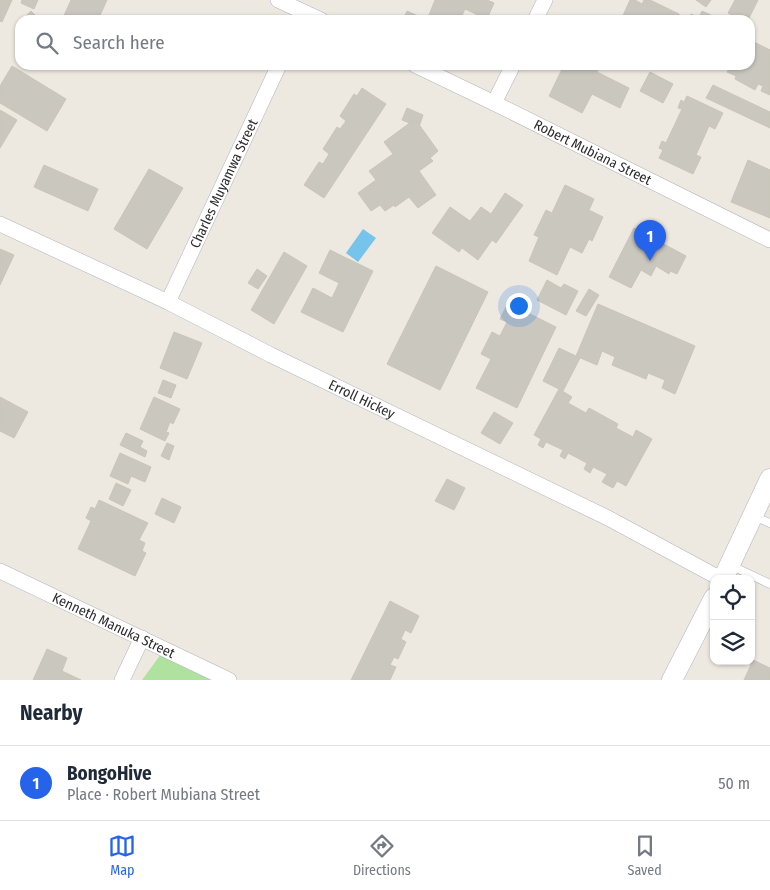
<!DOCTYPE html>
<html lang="en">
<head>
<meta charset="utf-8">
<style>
	body { margin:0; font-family:"Fira Sans Condensed",sans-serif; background:#f6f6f7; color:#1f2937 }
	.controls { position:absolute; right:15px; bottom:15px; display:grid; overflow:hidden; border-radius:10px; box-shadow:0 1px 4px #0004 }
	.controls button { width:45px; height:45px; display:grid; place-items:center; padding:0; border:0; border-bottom:1px solid #e0e1e3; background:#fff; color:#1f2937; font:25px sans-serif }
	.you { position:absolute; left:518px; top:305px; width:18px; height:18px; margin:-12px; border:4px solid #fff; border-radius:50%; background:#1a73e8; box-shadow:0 0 0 8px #1a73e833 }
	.badge { display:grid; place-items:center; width:32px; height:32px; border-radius:50%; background:#2563eb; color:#fff; font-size:16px; font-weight:700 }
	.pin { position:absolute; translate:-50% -41px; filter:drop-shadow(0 1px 2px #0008) }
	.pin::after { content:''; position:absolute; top:26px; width:18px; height:15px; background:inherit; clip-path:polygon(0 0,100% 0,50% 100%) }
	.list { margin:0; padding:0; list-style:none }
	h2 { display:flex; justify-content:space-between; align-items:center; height:65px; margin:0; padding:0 20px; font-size:21px }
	h2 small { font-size:16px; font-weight:400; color:#747a83 }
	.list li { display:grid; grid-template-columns:32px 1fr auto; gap:15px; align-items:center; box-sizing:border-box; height:75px; padding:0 20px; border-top:1px solid #e0e1e3 }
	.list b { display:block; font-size:19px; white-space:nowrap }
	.list p { margin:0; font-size:16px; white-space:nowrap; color:#747a83 }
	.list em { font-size:16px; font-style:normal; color:#747a83 }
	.icon { flex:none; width:28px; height:28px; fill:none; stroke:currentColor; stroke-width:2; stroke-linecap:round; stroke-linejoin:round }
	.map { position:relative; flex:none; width:770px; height:680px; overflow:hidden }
	.search { position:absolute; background:#fff; box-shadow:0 1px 4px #0004; left:15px; right:15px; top:15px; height:55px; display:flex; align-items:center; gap:12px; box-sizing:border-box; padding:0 18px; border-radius:15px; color:#747a83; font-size:19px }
	.sheet { height:140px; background:#fff }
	nav { display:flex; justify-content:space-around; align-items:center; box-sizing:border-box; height:70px; border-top:1px solid #e0e1e3; background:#fff; font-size:14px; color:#747a83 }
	nav a { display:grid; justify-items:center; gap:2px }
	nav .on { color:#2563eb }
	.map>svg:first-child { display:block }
	.green { fill:#afe29e }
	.water { fill:#76c3ec }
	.building { fill:#cac7be; stroke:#c9c5b9 }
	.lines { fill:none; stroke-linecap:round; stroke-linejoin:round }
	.lane-casing { stroke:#b3b4c0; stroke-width:9 }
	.street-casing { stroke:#b3b4c0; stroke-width:16 }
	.secondary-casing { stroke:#b3b4c0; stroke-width:21 }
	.lane { stroke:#fff; stroke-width:8 }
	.street { stroke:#fff; stroke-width:15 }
	.secondary { stroke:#fff; stroke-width:20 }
	.labels { text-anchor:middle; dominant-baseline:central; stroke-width:4; stroke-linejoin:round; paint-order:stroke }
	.street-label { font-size:14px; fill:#2d2d2d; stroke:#fff }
</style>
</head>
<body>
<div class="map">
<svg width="770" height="680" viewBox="0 0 770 680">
	<rect width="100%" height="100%" fill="#eee9e0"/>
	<polygon class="green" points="164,650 225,680 142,680"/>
	<polygon class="water" points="363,229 376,238 358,262 346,253"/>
	<g class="building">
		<polygon points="0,0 12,0 2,22 0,21"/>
		<polygon points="22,0 38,0 34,9 21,3"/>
		<polygon points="71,0 107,0 98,20 62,20"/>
		<polygon points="435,0 487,0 494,3 487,19 465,9 460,20 403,20 407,11 427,20"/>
		<polygon points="630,0 635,0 642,4 644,0 650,0 679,14 677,20 621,20"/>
		<polygon points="696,0 711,0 706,7"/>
		<polygon points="735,0 758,0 748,20 741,20 728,13"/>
		<polygon points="31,11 40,20 22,20"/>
		<polygon points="702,11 713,16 712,20 688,20 691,14 699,18"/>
		<polygon points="750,40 770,50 770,49 770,95 761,91 763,86 758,84 755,90 735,79 736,76 727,72 729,69 722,65 750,65"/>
		<polygon points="564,65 601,65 597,72 629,88 620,108 592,94 582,113 549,96"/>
		<polygon points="12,66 66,99 47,131 0,103 0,86"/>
		<polygon points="650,72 673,84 663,103 640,91"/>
		<polygon points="713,85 770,112 770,128 706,98"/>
		<polygon points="362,88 386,104 324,198 304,185 319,162 323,164 329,154 323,149 337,127 340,129 346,121 340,116 354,94 357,96"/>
		<polygon points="687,96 723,113 715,129 709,126 696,155 701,157 693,174 659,158 663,150 659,148 662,141 666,143 682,109 678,108 681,100 684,102"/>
		<polygon points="407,108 423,115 419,127 402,120"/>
		<polygon points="0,110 17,120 0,148"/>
		<polygon points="415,119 438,151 430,158 433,161 419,171 436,195 418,208 409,197 395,207 394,205 385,211 380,205 371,211 358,193 376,180 369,171 393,154 384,142"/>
		<polygon points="748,160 770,170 770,218 731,202"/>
		<polygon points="44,165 98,189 88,211 34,187"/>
		<polygon points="149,169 183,188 147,249 114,229"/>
		<polygon points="565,185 594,199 589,210 603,217 592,241 589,239 582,253 570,247 557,275 529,261 539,237 534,235 546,210 552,213"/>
		<polygon points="505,193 523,205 496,243 492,240 478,260 462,248 459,252 432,233 450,207 470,221 481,207 491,214"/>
		<polygon points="634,228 686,256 677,274 670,271 669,274 656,266 651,276 641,270 631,288 609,277"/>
		<polygon points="0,249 14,255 0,285"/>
		<polygon points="330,250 373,271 343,332 301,312 313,288 332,298 339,283 319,273"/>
		<polygon points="284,252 307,266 274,324 251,310"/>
		<polygon points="436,266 488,292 440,390 387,364"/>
		<polygon points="257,269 267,276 258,289 248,283"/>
		<polygon points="547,280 561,288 564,284 578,291 566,315 537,300"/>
		<polygon points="589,289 599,295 586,316 576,311"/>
		<polygon points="508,303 556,327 517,408 476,388 491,359 481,354 492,332 500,336 507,322 500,319"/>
		<polygon points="598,304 695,346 675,394 662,388 665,380 648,373 646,379 612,365 615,357 602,351 597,365 576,356"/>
		<polygon points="174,332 202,343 187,379 160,368"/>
		<polygon points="559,348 580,358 563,391 543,381"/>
		<polygon points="163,380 176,385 171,398 158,393"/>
		<polygon points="559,389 572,397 568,403 586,413 589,408 618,424 616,428 633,437 636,430 652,439 626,486 617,481 613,488 602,482 607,474 593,467 590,473 584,469 587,463 568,453 565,459 560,456 563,450 546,442 543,448 538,445 541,439 534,435"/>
		<polygon points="0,397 28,412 14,438 0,431"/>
		<polygon points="154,397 180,409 173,424 170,422 166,432 169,433 165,441 140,429"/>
		<polygon points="494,412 513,423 500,444 481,433"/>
		<polygon points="126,433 143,441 140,447 147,451 145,457 120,445"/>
		<polygon points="167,443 174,446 169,460 161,456"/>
		<polygon points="120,453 151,467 145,482 131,476 128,484 110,476"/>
		<polygon points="447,479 465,488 454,510 435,501"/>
		<polygon points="116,483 131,490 123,506 109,499"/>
		<polygon points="162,498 181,507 174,523 155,514"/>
		<polygon points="99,500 148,523 139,540 145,543 142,551 146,553 135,576 78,549 91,521 86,518 91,507 95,509"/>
		<polygon points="390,601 419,616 411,633 405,630 401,639 406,642 398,659 394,657 390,665 396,667 390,680 351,680"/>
		<polygon points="47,649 67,658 62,671 81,680 33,680"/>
		<polygon points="753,660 770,668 770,680 744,680"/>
	</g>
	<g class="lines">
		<defs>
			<g id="lane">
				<polyline points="753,516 770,523"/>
				<polyline points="730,565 770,584"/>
			</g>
			<g id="street">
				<polyline points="278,0 321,20"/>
				<polyline points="535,20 545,0"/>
				<path id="s1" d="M415,65L494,103L770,240"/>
				<polyline points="494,103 513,65"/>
				<path id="s2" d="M0,224L168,302L271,355L608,518L721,579"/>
				<path id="s3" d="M168,302L279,65"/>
				<path id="s4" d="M0,571L229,680"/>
				<polyline points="122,680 142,638"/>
			</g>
			<g id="secondary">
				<polyline points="723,579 770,479"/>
				<polyline points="672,680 714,598"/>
			</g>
		</defs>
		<use href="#lane" class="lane-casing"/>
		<use href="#street" class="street-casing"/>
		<use href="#secondary" class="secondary-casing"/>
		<use href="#lane" class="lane"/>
		<use href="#street" class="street"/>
		<use href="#secondary" class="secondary"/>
	</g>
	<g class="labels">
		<g class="street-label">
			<text stroke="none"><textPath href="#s1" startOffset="198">Robert Mubiana Street</textPath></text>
			<text stroke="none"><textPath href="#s3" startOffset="131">Charles Muyamwa Street</textPath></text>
			<text stroke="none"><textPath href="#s2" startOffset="402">Erroll Hickey</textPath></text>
			<text stroke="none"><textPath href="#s4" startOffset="126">Kenneth Manuka Street</textPath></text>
		</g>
	</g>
</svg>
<div class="controls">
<button><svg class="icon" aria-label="locate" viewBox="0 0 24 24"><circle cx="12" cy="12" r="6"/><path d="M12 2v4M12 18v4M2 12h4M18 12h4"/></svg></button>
<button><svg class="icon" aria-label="layers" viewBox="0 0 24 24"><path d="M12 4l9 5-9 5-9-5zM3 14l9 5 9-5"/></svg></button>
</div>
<div class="you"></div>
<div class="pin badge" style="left:650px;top:261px">1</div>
<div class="search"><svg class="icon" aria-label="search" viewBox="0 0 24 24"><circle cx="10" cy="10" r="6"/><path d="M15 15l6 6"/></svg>Search here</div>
</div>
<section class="sheet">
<h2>Nearby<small></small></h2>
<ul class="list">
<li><span class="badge">1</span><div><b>BongoHive</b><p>Place · Robert Mubiana Street</p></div><em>50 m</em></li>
</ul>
</section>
<nav>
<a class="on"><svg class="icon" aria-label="map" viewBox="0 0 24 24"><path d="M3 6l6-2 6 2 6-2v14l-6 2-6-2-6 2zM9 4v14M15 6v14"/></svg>Map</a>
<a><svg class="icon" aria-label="directions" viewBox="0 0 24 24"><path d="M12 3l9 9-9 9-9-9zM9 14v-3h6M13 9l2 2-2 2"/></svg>Directions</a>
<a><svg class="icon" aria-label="saved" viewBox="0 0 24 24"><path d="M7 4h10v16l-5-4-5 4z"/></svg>Saved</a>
</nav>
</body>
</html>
